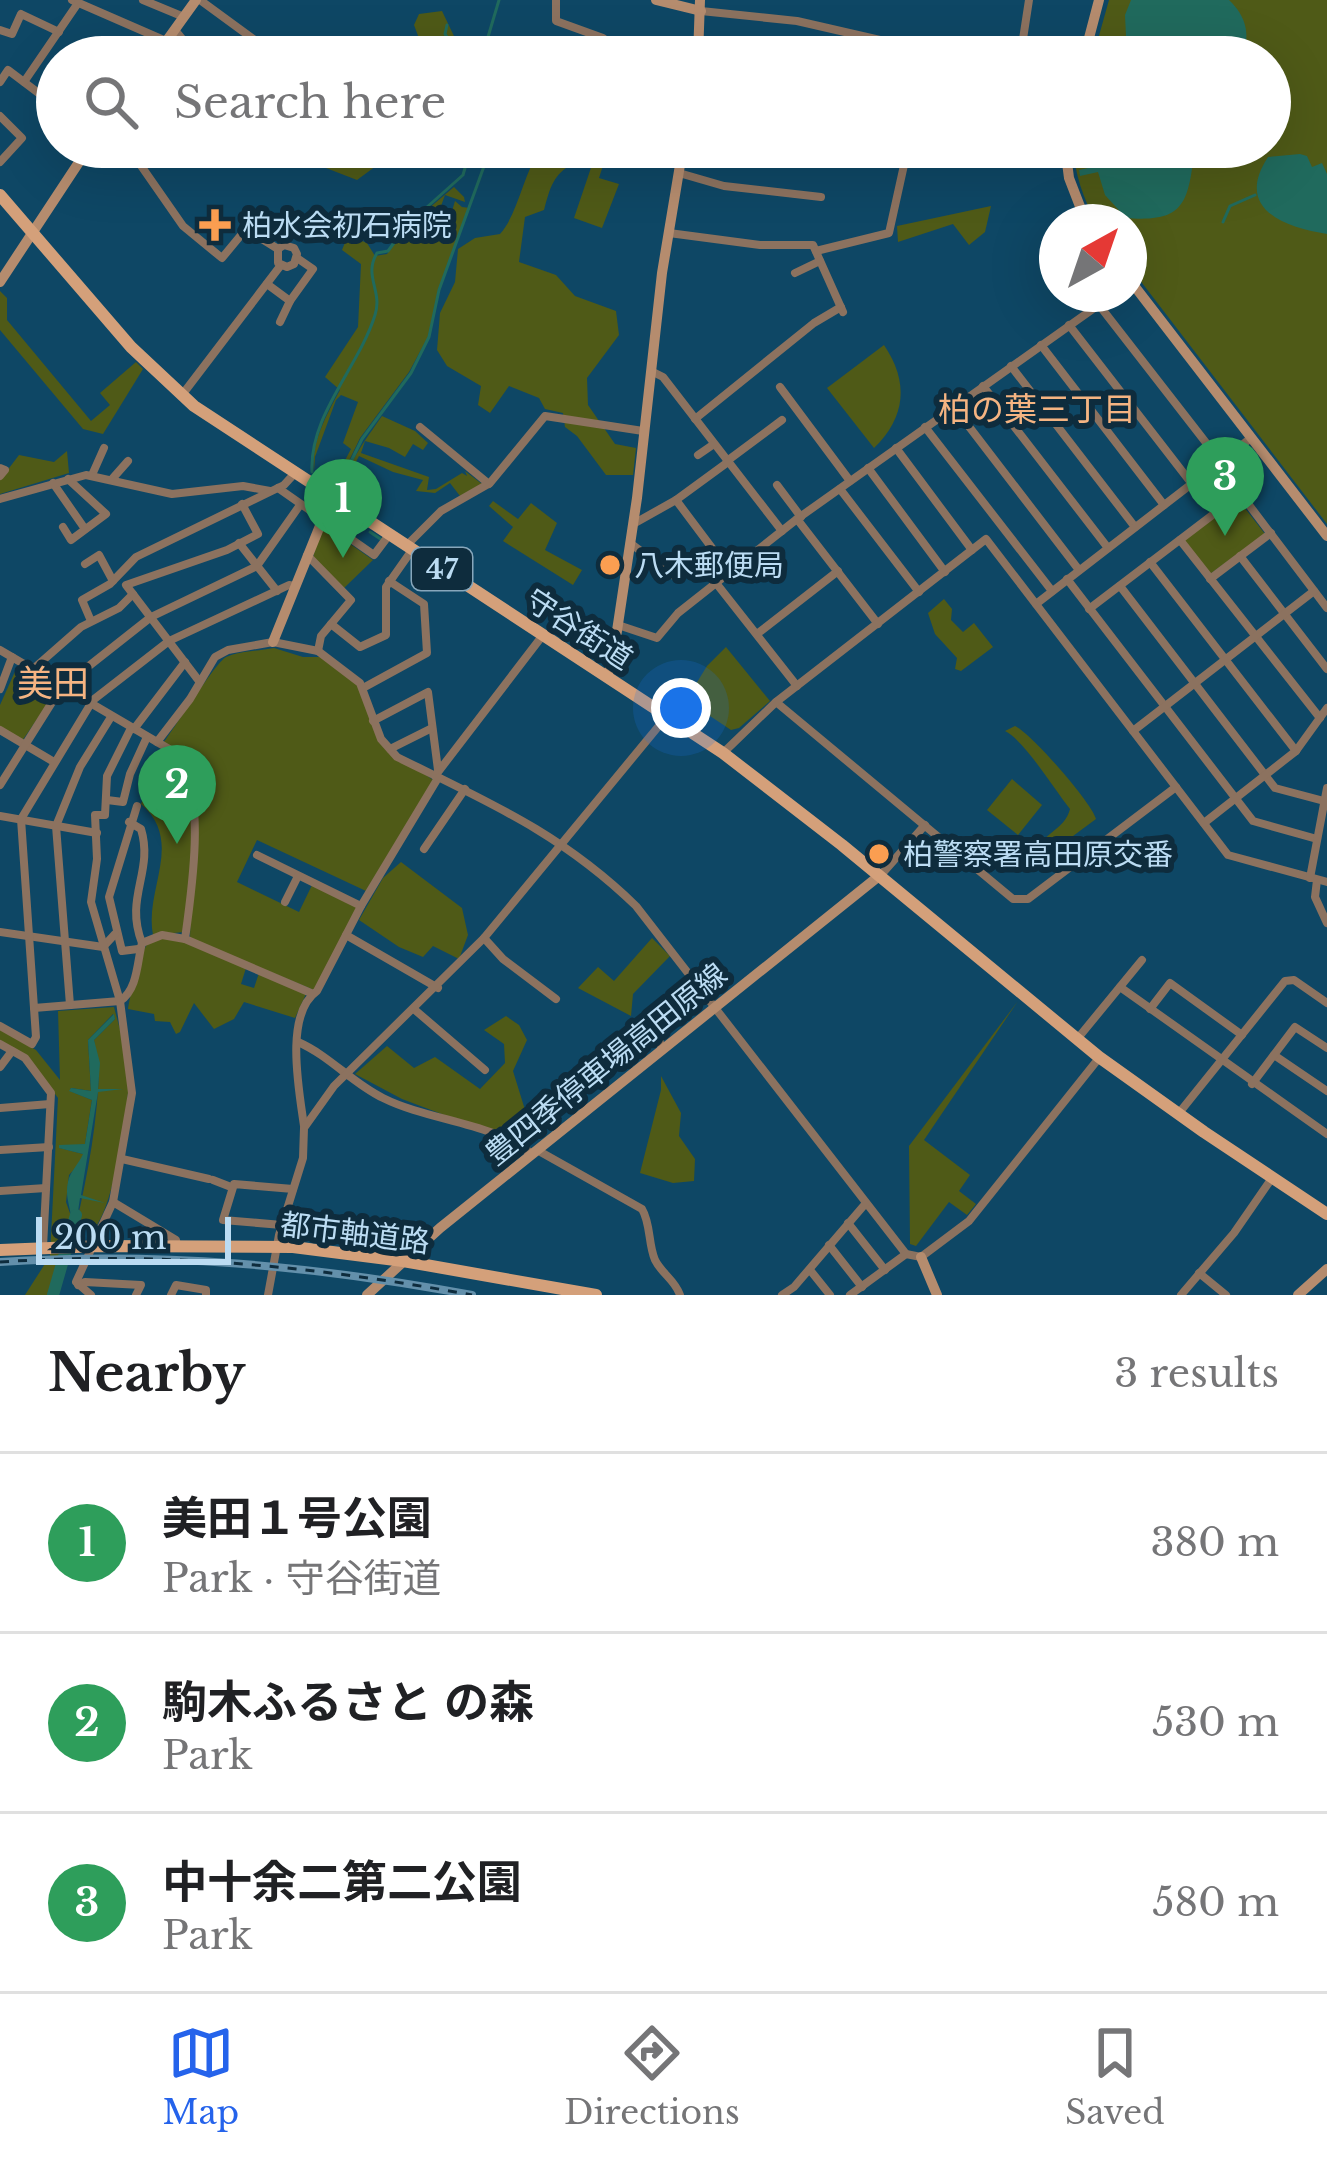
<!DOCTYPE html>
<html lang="en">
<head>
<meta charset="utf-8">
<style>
	body { margin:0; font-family:"Libre Baskerville","Noto Sans JP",serif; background:#f2f2f2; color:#202124 }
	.compass { position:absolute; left:1039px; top:204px; width:108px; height:108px; border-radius:50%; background:#fff; box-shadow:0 12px 48px #0002; rotate:40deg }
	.scale { position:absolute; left:36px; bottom:30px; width:195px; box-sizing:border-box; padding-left:12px; border:6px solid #bbdcf3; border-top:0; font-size:33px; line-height:42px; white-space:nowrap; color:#bbdcf3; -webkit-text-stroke:9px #0e2c3d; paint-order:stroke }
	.you { position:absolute; left:681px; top:708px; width:42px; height:42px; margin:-30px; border:9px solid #fff; border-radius:50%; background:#1a73e8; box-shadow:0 0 0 18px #1a73e833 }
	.badge { display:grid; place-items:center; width:78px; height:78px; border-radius:50%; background:#2563eb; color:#fff; font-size:39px; font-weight:700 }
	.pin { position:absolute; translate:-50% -99px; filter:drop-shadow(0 3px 6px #0008) }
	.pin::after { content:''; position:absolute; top:63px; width:42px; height:36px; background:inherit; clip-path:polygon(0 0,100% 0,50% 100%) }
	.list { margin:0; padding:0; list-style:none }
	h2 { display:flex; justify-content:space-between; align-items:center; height:156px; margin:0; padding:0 48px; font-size:51px }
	h2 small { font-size:39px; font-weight:400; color:#757577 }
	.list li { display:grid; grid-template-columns:78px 1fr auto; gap:36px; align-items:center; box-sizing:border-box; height:180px; padding:0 48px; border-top:3px solid #e0e0e0 }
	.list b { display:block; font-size:45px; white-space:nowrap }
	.list p { margin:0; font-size:39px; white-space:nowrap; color:#757577 }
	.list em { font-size:39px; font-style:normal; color:#757577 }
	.icon { flex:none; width:66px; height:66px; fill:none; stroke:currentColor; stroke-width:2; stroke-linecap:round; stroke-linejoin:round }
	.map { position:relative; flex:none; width:1327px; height:1295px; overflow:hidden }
	.search { position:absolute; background:#fff; box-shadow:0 12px 48px #0002; left:36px; right:36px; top:36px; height:132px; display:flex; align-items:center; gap:30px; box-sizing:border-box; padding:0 42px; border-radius:66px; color:#757577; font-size:45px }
	.sheet { height:696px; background:#fff }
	nav { display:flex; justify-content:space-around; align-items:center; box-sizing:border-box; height:168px; border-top:3px solid #e0e0e0; background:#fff; font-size:33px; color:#757577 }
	nav a { display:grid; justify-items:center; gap:6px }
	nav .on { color:#2563eb }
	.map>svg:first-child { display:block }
	.green { fill:#4f5a17 }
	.water { fill:#206a5d }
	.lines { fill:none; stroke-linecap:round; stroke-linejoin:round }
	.stream { stroke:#206a5d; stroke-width:3 }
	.river { stroke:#206a5d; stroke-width:12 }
	.street { stroke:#8c725f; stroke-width:8 }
	.secondary { stroke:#b58c6e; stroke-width:10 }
	.primary { stroke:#d4a07a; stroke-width:12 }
	.rail-casing { stroke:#6390ab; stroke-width:8 }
	.rail { stroke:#0e2c3d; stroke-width:3; stroke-dasharray:9; stroke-linecap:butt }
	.poi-dot { fill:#fb9e51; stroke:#0e2c3d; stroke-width:4.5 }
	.labels { text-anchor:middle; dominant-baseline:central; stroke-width:12; stroke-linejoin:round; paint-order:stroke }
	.shield { fill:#0e2c3d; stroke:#87a7bc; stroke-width:3 }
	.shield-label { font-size:27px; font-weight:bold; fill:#bbdcf3 }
	.poi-label { font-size:30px; fill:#bbdcf3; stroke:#0e2c3d; text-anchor:start }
	.street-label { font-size:30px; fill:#bbdcf3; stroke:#0e2c3d }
	.neighbourhood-label { font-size:33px; fill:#f5b482; stroke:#0e2c3d }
	.quarter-label { font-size:36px; fill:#f5b482; stroke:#0e2c3d }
</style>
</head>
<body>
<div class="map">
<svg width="1327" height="1295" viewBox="0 0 1327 1295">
	<rect width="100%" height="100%" fill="#0e4765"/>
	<g class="green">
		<path d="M1109,0H1327V524L1129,266V222H1096C1083,197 1075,175 1073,147H1270V57H1093Z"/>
		<polygon points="442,11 464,57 426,57 414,25 419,14"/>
		<polygon points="283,147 389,147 376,166 357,180 282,151"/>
		<path d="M541,147H575L574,163C553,174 550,188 544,210L525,217L519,262L556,275L575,296L616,311L619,335L587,378L588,405L615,444L636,448L633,475H606L577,436L565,427L563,413L545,409L539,398L509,386L490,413L478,405L481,386L447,366L437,350L440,313L455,282L458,249L475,238L500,234C518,214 523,175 541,147Z"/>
		<polygon points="598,147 609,147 599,178 619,184 602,228 574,218"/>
		<path d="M454,187L464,197L465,202L445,195L441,206L452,211L455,201L462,207L470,208L439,287L428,337L409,372L360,438L335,490L332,485L351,449L343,443L358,402L341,395L336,400L315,457L314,471C310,444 327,414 340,390L325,377L358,327L361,264L342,250L348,235L367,243L375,256L387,254L409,225Z"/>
		<polygon points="991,206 985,232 969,245 953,224 898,242 897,226"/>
		<polygon points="0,291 7,298 7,320 91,421 110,405 100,393 136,362 143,369 103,434 83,429 0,330"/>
		<path d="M884,345C909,382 906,417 874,448L827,388Z"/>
		<path d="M382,416L415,431L428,443L423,450L413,444L405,457L389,448L365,441L361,453L429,477L427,490L436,489L462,473L467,476L465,471L482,484L460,496L450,483L435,493L416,491L423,480L393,472L359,456L340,493C345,467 366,439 382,416Z"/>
		<polygon points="67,451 69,473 0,494 0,480 19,455 54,462"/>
		<polygon points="1237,498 1265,534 1210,574 1185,541 1187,535"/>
		<polygon points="493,501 518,519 531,503 557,523 545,550 582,570 573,585 503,541 513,527 489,506"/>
		<polygon points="326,527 373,560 343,589 313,557 322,528"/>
		<polygon points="944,599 952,609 951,620 963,632 974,623 993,647 961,671 955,669 957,658 935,634 928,613"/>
		<polygon points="726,647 770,701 739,728 731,730 686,700 707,666"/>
		<path d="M274,648L303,657H323L358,685L380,741L433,780L366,891L257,840L237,882L299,912L312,885L358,907L314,990L190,939L193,779L181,754L164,742C175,727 216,662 226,657C240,651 259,651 274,648Z"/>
		<polygon points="17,667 57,690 22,741 0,727 0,705"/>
		<path d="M1015,726C1031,733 1092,803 1096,819L1046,856L1038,849C1046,831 1065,829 1070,809C1054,789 1024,740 1005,731Z"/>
		<path d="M174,754C203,786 190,890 184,932L153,935C144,889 185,842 141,804L158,759L169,764Z"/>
		<polygon points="1012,779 1042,805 1018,835 987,810"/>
		<polygon points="401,862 462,908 468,935 459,959 433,946 423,957 399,947 359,920 383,878"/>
		<path d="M173,937L246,968L241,984L254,988L259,973L306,994L295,1018L244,1002L234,1019L214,1029L194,1003L180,1032L176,1034L170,1022L155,1021L154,1014L128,1009C130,996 141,944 152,939C159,936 166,938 173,937Z"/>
		<polygon points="652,938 670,956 633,994 631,1016 578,988 598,967 614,981"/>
		<polygon points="1018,1001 924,1140 970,1175 959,1191 976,1204 967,1215 949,1202 916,1246 910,1244 909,1146"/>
		<path d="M114,1007C121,1034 131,1065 128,1093C125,1126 114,1199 97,1225H76C88,1174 98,1119 99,1067C99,1060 95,1049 94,1040L115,1019L113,1014L88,1040L91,1091L71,1088L70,1091L92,1100L85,1144L60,1148L83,1154V1160L69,1175L66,1202L72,1219L50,1295H25L50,1256L58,1098L27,1056L0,1040V1029L36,1050L60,1080L58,1011Z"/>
		<polygon points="506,1016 519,1025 527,1040 513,1071 534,1139 476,1127 402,1099 355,1074 387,1046 414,1068 435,1057 480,1089 505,1063 504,1044 484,1030"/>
		<polygon points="661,1076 681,1113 679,1136 695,1159 694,1181 673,1183 640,1173 661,1090"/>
	</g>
	<g class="water">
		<path d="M1131,0H1229C1246,16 1251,35 1242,57H1127L1125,15Z"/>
		<path d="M1100,147H1195C1188,201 1187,223 1126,218L1105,195L1098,172L1080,176L1079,170L1097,166Z"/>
		<path d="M1300,154L1307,156L1312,167L1322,163L1327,174V234C1284,227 1234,209 1268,157Z"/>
		<path d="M114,1014L115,1019L94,1040L100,1063L98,1089H123L98,1092L81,1195L105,1203L80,1198L76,1225L71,1226C73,1210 64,1199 68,1182C70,1171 79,1164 83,1154L59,1148V1145L85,1144L92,1100L69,1091L71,1088L91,1091L88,1040Z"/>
	</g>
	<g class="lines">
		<g class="stream">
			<polyline points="447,25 445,34 460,57"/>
			<polyline points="482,57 499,0"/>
			<polyline points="1223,222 1230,206 1255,195"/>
			<path d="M312,472C309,415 359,367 375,315C383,291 363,276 377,253L388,251L408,224L463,175L471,147"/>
			<polyline points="337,490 362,439 411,373 429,337 439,290 491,147"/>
			<polyline points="370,532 382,540"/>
		</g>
		<polyline class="river" points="53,1295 76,1215"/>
		<g class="street">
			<polyline points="72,0 166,41"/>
			<polyline points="143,0 184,17"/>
			<polyline points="200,0 278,57"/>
			<polyline points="556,0 556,21 603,38"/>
			<polyline points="701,11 797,21 954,57"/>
			<polyline points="0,30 12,34 21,14 59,32"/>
			<polyline points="175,30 197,57"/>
			<polyline points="1021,52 1029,0"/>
			<polyline points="983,57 1021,52 1046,57"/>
			<polyline points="0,82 8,70 57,107"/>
			<polyline points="24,82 78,3"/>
			<polyline points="0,116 22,138 0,162"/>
			<polyline points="128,147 183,226 222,258 246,229 278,249 284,245 294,248 297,254 294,264 287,267 278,263 278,249"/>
			<polyline points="154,148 154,147"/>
			<polyline points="679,173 724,186 821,197"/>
			<polyline points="669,233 760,245 813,245 843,312"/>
			<polyline points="816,251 889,233 908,147"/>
			<polyline points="795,273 820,261"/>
			<polyline points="267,284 290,301 313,269 297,258"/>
			<polyline points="1099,305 1221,462"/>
			<polyline points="280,322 290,301"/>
			<polyline points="1069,325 1192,484"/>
			<polyline points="1041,345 1164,505"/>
			<polyline points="1011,366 1135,527"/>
			<polyline points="651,371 663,377 782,531"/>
			<polyline points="983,386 1108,548"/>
			<polyline points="780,387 850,481"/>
			<polyline points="182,395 281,265"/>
			<polyline points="954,407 1079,570"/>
			<polyline points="695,419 814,323 841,307"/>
			<polyline points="420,427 489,484"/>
			<polyline points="925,427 1052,591"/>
			<polyline points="896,448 972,550"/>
			<polyline points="698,455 714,444"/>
			<polyline points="727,461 782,420"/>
			<polyline points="1218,464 1327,608"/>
			<polyline points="0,468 5,470 0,476"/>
			<polyline points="868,468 945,572"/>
			<polyline points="92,475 104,448"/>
			<polyline points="113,478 128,461"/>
			<polyline points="53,483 85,529"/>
			<polyline points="777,485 801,517"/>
			<polyline points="278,488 374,555 389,535"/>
			<polyline points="840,489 919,592"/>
			<polyline points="0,499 86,475 172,494 243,486 270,491"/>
			<polyline points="676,500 730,572"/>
			<polyline points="797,519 878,624"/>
			<polyline points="635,523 676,500 728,462"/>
			<polyline points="63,527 71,540 106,514 68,479"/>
			<polyline points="1180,540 1320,718"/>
			<polyline points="239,543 277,591"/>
			<polyline points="630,543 674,576"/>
			<polyline points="407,545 441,511 490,483 545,416 643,431"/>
			<polyline points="307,555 351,600 321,636 318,651"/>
			<polyline points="1240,556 1327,669"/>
			<polyline points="1150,562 1296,751"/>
			<polyline points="85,564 99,555 113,581"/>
			<polyline points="1067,579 1253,821 1317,839"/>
			<polyline points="1210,579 1271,533"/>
			<polyline points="716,583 797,686"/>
			<polyline points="1120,586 1275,788 1324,801"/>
			<polyline points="1036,604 1251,438"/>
			<polyline points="1089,609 1240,494"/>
			<polyline points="91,621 82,600 110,584 136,557 284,485 295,473"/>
			<polyline points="331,624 360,647 386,635 386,587 412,550"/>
			<polyline points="618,625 657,638 678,613 797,519 1114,294"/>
			<polyline points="757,634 838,571"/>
			<path d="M0,650L181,756C205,801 192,889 185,939L311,993"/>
			<polyline points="32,670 81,627 119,608 133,594"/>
			<polyline points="199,681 126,585 227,550 258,534 242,504"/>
			<polyline points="363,688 427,653 424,604 389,581"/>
			<polyline points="0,689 12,657"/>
			<polyline points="776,702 1013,899 1028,899 1176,787"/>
			<polyline points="373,721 428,692 438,770"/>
			<polyline points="134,729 185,662"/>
			<polyline points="0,730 54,762"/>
			<polyline points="1133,731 1314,591"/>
			<path d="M157,742L190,699L215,657L228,650L273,642L318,651L360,683L381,739L397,757C488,802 561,833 636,906L906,1254"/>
			<polyline points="390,749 432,728"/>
			<polyline points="723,753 776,702 986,539 1228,855 1327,882"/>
			<polyline points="435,776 543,635"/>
			<polyline points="0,785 61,688 151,617 257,566 300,505"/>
			<polyline points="107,800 123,802 130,774 147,737"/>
			<polyline points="137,806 109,897 122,951 138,949"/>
			<polyline points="0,816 97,833"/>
			<path d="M129,822L141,829C154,872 124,897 142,943"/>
			<polyline points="1204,823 1296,751 1327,708"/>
			<polyline points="424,849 465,789"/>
			<polyline points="257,855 361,906"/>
			<polyline points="880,876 925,825"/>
			<polyline points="1310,878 1327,788"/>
			<polyline points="1317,880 1315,897 1327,923"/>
			<polyline points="285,902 298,876"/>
			<polyline points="0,932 103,947 115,934"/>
			<polyline points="346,935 438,988"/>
			<polyline points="484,938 503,959 556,999"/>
			<polyline points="1120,987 1327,1134"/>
			<polyline points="70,1005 56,826 80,767 111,717"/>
			<path d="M34,1008L120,1001C138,989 137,962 142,943L162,935L185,939"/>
			<polyline points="1150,1009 1170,983 1242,1035"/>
			<polyline points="415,1010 485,1070"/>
			<polyline points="0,1026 32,1044 36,1037 21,819 93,700 169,641 289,585 295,586"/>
			<polyline points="1078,1038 1142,960"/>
			<path d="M298,1042C330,1056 352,1083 383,1098C429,1121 491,1122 532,1154"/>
			<polyline points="0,1044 25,1058 51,1093 43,1247"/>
			<polyline points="662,1050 657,1032 698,985"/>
			<polyline points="1274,1055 1327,1091"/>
			<polyline points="0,1067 12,1051"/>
			<polyline points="1252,1084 1295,1027 1327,1048"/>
			<polyline points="0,1108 50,1104"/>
			<polyline points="1179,1113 1285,981 1294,980 1327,1003"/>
			<path d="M304,1126C299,1090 284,1014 317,991L361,906L438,778"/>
			<polyline points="0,1150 49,1147"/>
			<path d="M537,1150L642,1209C651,1224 648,1244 655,1260C662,1274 675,1280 680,1295"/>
			<polyline points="122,1159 209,1179"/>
			<polyline points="213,1180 231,1187"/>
			<polyline points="0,1191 46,1188"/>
			<polyline points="113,1202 176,1240 177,1246"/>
			<polyline points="848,1223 885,1270"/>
			<polyline points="282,1225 223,1220 234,1184 293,1189"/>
			<polyline points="829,1245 862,1287"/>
			<polyline points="810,1270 830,1295"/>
			<polyline points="1199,1273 1226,1295"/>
			<polyline points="78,1285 85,1282 141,1285 136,1295"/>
			<polyline points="91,1295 76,1282 113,1202 132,1093 120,1001 91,902 97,859 95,815 105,815 107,776 130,730"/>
			<polyline points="171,1295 176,1285 206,1290 206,1295"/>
			<polyline points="268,1295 279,1235 303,1158 304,1128 334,1086 484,938 667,716"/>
			<polyline points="782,1295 794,1287 866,1203"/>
			<polyline points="850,1295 906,1254 921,1257 969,1221 1099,1058"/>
			<polyline points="1181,1295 1234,1233 1272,1178"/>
		</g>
		<g class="secondary">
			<polyline points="656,0 701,11"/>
			<polyline points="155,57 196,0"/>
			<polyline points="698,57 700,0"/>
			<polyline points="1084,57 1099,0"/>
			<polyline points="1065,147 1069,178 1086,222"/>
			<polyline points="1129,279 1327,536"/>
			<polyline points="0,282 89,147"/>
			<polyline points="273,642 332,496"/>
			<polyline points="607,675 612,664 637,498 662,273 683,147"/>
			<polyline points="921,1257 937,1295"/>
			<polyline points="367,1295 440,1228 879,876"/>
			<polyline points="1298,1295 1327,1269"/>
		</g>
		<g class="primary">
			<polyline points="0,195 131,347 194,406 723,753 842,845 1099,1057 1204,1132 1327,1214"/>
			<polyline points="0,1250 101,1246 293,1247 403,1261 596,1295"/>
		</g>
		<defs>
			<path id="rail" d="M0,1262C159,1251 315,1266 472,1295"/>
		</defs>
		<use href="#rail" class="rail-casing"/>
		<use href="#rail" class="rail"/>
	</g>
	<g class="poi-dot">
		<path d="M209 207h12v12h12v12h-12v12h-12v-12h-12v-12h12z"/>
		<circle cx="610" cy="565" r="12"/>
		<circle cx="879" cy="854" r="12"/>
	</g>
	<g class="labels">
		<rect class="shield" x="412" y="548" width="60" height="42" rx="9"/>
		<g class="shield-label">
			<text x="442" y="569">47</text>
		</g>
		<g class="poi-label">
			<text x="242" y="225">柏水会初石病院</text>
			<text x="634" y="565">八木郵便局</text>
			<text x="903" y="854">柏警察署高田原交番</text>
		</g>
		<g class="street-label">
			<text transform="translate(579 629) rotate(33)">守谷街道</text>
			<text transform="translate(606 1064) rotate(-39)">豊四季停車場高田原線</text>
			<text transform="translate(355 1233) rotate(7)">都市軸道路</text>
		</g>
		<g class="neighbourhood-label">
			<text x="1037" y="409">柏の葉三丁目</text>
		</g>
		<g class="quarter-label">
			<text x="53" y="683">美田</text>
		</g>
	</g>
</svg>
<svg class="compass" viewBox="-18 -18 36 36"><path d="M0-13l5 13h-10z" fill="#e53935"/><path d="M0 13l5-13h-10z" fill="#757577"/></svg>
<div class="scale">200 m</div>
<div class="you"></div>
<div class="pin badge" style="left:343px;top:558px;background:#2e9e5b">1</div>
<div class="pin badge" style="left:177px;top:844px;background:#2e9e5b">2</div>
<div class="pin badge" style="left:1225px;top:536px;background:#2e9e5b">3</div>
<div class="search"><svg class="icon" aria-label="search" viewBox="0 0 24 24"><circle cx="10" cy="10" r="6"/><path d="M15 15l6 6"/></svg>Search here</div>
</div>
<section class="sheet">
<h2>Nearby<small>3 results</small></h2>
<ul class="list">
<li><span class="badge" style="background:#2e9e5b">1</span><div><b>美田１号公園</b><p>Park · 守谷街道</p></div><em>380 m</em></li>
<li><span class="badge" style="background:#2e9e5b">2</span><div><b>駒木ふるさと の森</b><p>Park</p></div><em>530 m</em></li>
<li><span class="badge" style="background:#2e9e5b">3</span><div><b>中十余二第二公園</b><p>Park</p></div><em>580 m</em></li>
</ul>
</section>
<nav>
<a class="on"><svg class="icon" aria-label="map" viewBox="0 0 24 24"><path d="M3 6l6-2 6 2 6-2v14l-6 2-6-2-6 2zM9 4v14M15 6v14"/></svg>Map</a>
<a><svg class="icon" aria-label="directions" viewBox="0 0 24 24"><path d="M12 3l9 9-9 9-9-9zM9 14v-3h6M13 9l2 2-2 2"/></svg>Directions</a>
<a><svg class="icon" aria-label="saved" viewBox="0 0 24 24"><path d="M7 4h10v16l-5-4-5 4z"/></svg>Saved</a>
</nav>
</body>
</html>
